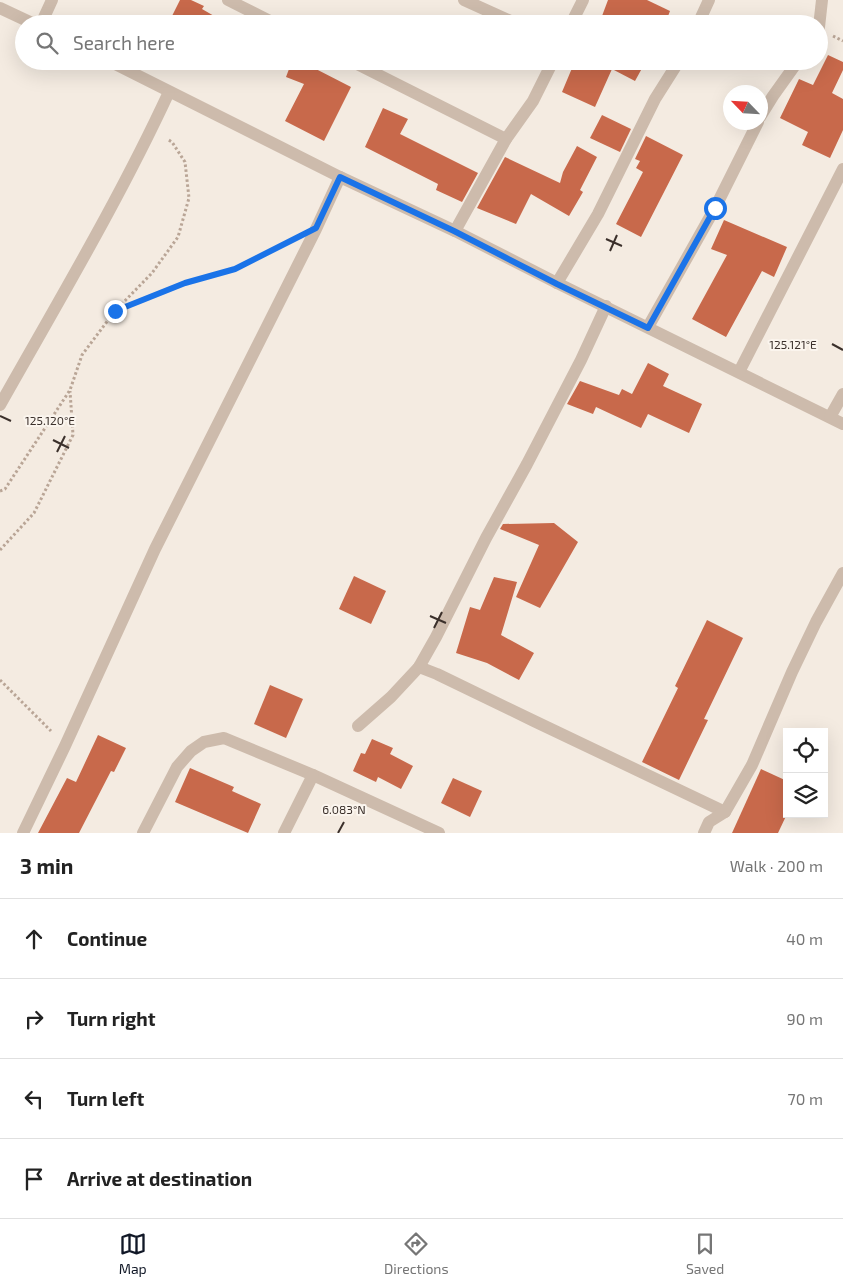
<!DOCTYPE html>
<html lang="en">
<head>
<meta charset="utf-8">
<style>
	body { margin:0; font-family:"Exo 2",sans-serif; background:#f6f6f6; color:#222 }
	.controls { position:absolute; right:15px; bottom:15px; display:grid; overflow:hidden; border-radius:0px; box-shadow:0 5px 20px #0002 }
	.controls button { width:45px; height:45px; display:grid; place-items:center; padding:0; border:0; border-bottom:1px solid #e0e0e0; background:#fff; color:#222; font:25px sans-serif }
	.compass { position:absolute; left:723px; top:85px; width:45px; height:45px; border-radius:50%; background:#fff; box-shadow:0 5px 20px #0002; rotate:295deg }
	.stop { position:absolute; width:15px; height:15px; margin:-11px; border:4px solid #1a73e8; border-radius:50%; background:#fff }
	.stop.end { background:#1a73e8; border-color:#fff; box-shadow:0 1px 5px #0008 }
	.list { margin:0; padding:0; list-style:none }
	h2 { display:flex; justify-content:space-between; align-items:center; height:65px; margin:0; padding:0 20px; font-size:21px }
	h2 small { font-size:16px; font-weight:400; color:#767676 }
	.list li { display:grid; grid-template-columns:32px 1fr auto; gap:15px; align-items:center; box-sizing:border-box; height:80px; padding:0 20px; border-top:1px solid #e0e0e0 }
	.list b { display:block; font-size:19px; white-space:nowrap }
	.list em { font-size:16px; font-style:normal; color:#767676 }
	.icon { flex:none; width:28px; height:28px; fill:none; stroke:currentColor; stroke-width:2; stroke-linecap:round; stroke-linejoin:round }
	.map { position:relative; flex:none; width:843px; height:833px; overflow:hidden }
	.search { position:absolute; background:#fff; box-shadow:0 5px 20px #0002; left:15px; right:15px; top:15px; height:55px; display:flex; align-items:center; gap:12px; box-sizing:border-box; padding:0 18px; border-radius:28px; color:#767676; font-size:19px }
	.sheet { height:385px; background:#fff }
	nav { display:flex; justify-content:space-around; align-items:center; box-sizing:border-box; height:70px; border-top:1px solid #e0e0e0; background:#fff; font-size:14px; color:#767676 }
	nav a { display:grid; justify-items:center; gap:2px }
	nav .on { color:#111827 }
	.map>svg:first-child { display:block }
	.building { fill:#c8694b }
	.lines { fill:none; stroke-linecap:round; stroke-linejoin:round }
	.path { stroke:#b9a596; stroke-width:3; stroke-dasharray:2.5 2.5; stroke-linecap:butt }
	.minor { stroke:#cdbbac; stroke-width:12 }
	.route { stroke:#1a73e8; stroke-width:6 }
	.ticks { fill:none; stroke:#3b302b; stroke-width:2 }
	.ticks-label { font-size:12px; text-anchor:middle; fill:#3b302b; stroke:#fbf5ee; stroke-width:4; stroke-linejoin:round; paint-order:stroke }
</style>
</head>
<body>
<div class="map">
<svg width="843" height="833" viewBox="0 0 843 833">
	<rect width="100%" height="100%" fill="#f4ebe1"/>
	<g class="building">
		<polygon points="180,0 191,0 204,6 202,9 228,24 168,24"/>
		<polygon points="608,0 647,0 670,11 665,24 599,24"/>
		<polygon points="828,55 843,62 843,70 832,93 843,99 843,130 830,158 802,145 808,132 780,118 799,79 813,85"/>
		<polygon points="292,61 314,61 312,67 351,87 324,141 285,121 304,84 286,77"/>
		<polygon points="575,61 646,61 635,81 612,69 595,107 562,92"/>
		<polygon points="383,108 408,119 400,134 478,173 462,202 436,190 438,184 365,147"/>
		<polygon points="602,115 631,129 620,152 590,138"/>
		<polygon points="646,136 683,155 641,237 616,224 643,172 636,168 640,161 635,159"/>
		<polygon points="577,146 597,157 580,190 583,192 569,216 531,194 516,224 477,208 505,157 560,183 563,172"/>
		<polygon points="724,220 787,247 774,277 762,271 726,337 692,319 727,255 711,249"/>
		<polygon points="648,363 669,374 663,386 702,404 689,433 648,414 641,428 596,407 593,414 567,404 580,381 619,395 622,389 632,394"/>
		<polygon points="554,523 578,542 540,608 516,597 539,545 500,529 503,524"/>
		<polygon points="354,576 386,591 371,624 339,609"/>
		<polygon points="494,577 517,582 501,635 534,653 519,680 487,663 456,653 470,607 480,610"/>
		<polygon points="707,620 743,638 704,719 708,720 679,780 642,762 678,688 675,686"/>
		<polygon points="270,685 303,699 286,738 254,724"/>
		<polygon points="98,735 126,748 114,772 111,771 79,833 38,833 67,778 76,782"/>
		<polygon points="372,739 393,748 390,754 413,766 401,789 378,777 376,782 353,771 361,753 365,754"/>
		<polygon points="190,768 234,787 232,791 261,804 248,833 175,802"/>
		<polygon points="761,769 787,781 787,814 778,833 732,833"/>
		<polygon points="453,778 482,791 470,817 441,803"/>
	</g>
	<g class="lines">
		<g class="path">
			<polyline points="833,36 843,41"/>
			<polyline points="118,310 185,283 235,269 288,242"/>
			<polyline points="0,491 5,489 70,390 82,355 115,311 152,273 178,237 189,198 185,162 172,142 167,139"/>
			<polyline points="0,550 34,513 73,435 70,391"/>
			<polyline points="0,680 51,731"/>
		</g>
		<g class="minor">
			<polyline points="228,0 276,24"/>
			<polyline points="464,0 517,24"/>
			<polyline points="0,8 34,24"/>
			<polyline points="41,24 52,0"/>
			<polyline points="571,24 583,0"/>
			<polyline points="698,24 709,0"/>
			<polyline points="819,27 822,0"/>
			<polyline points="109,61 340,177 455,231 557,283 843,424"/>
			<polyline points="351,61 506,139"/>
			<polyline points="760,117 773,96 798,61"/>
			<polyline points="455,231 506,139 533,101 553,61"/>
			<polyline points="557,283 598,214 655,99 679,61"/>
			<polyline points="648,327 715,208 758,122"/>
			<polyline points="739,372 843,169"/>
			<path d="M0,405C58,302 119,200 169,92"/>
			<polyline points="830,417 843,394"/>
			<polyline points="419,667 437,674 534,721 725,812"/>
			<polyline points="358,726 391,697 419,667 436,637 486,538 527,464 581,360 606,306"/>
			<polyline points="23,833 65,746 155,549 316,229 340,177"/>
			<polyline points="143,833 177,767 191,751 204,742 224,738 313,775 439,833"/>
			<polyline points="284,833 313,775"/>
			<polyline points="704,833 709,822 725,812 752,765 792,672 816,622 843,573"/>
		</g>
	</g>
	<g class="lines">
		<polyline class="route" points="115,311 185,283 235,269 316,228 340,177 454,231 557,284 648,328 715,208"/>
	</g>
	<path class="ticks" d="M606,239L622,246M610,251L617,235M832,344L843,350M0,416L11,421M53,440L69,448M57,452L65,436M430,616L446,623M434,628L442,612M338,833L344,822"/>
	<g class="ticks-label">
		<text x="793" y="349">125.121°E</text>
		<text x="50" y="425">125.120°E</text>
		<text x="344" y="814">6.083°N</text>
	</g>
</svg>
<div class="controls">
<button><svg class="icon" aria-label="locate" viewBox="0 0 24 24"><circle cx="12" cy="12" r="6"/><path d="M12 2v4M12 18v4M2 12h4M18 12h4"/></svg></button>
<button><svg class="icon" aria-label="layers" viewBox="0 0 24 24"><path d="M12 4l9 5-9 5-9-5zM3 14l9 5 9-5"/></svg></button>
</div>
<svg class="compass" viewBox="-18 -18 36 36"><path d="M0-13l5 13h-10z" fill="#e53935"/><path d="M0 13l5-13h-10z" fill="#767676"/></svg>
<div class="stop" style="left:715px;top:208px"></div>
<div class="stop end" style="left:115px;top:311px"></div>
<div class="search"><svg class="icon" aria-label="search" viewBox="0 0 24 24"><circle cx="10" cy="10" r="6"/><path d="M15 15l6 6"/></svg>Search here</div>
</div>
<section class="sheet">
<h2>3 min<small>Walk · 200 m</small></h2>
<ul class="list">
<li><svg class="icon" aria-label="ahead" viewBox="0 0 24 24"><path d="M12 20V5M6 11l6-6 6 6"/></svg><div><b>Continue</b></div><em>40 m</em></li>
<li><svg class="icon" aria-label="right" viewBox="0 0 24 24"><path d="M7 20v-9h11M14 6l5 5-5 5"/></svg><div><b>Turn right</b></div><em>90 m</em></li>
<li><svg class="icon" aria-label="left" viewBox="0 0 24 24"><path d="M17 20v-9H6M10 6l-5 5 5 5"/></svg><div><b>Turn left</b></div><em>70 m</em></li>
<li><svg class="icon" aria-label="arrive" viewBox="0 0 24 24"><path d="M6 21V4h12l-3 4 3 4H6"/></svg><div><b>Arrive at destination</b></div></li>
</ul>
</section>
<nav>
<a class="on"><svg class="icon" aria-label="map" viewBox="0 0 24 24"><path d="M3 6l6-2 6 2 6-2v14l-6 2-6-2-6 2zM9 4v14M15 6v14"/></svg>Map</a>
<a><svg class="icon" aria-label="directions" viewBox="0 0 24 24"><path d="M12 3l9 9-9 9-9-9zM9 14v-3h6M13 9l2 2-2 2"/></svg>Directions</a>
<a><svg class="icon" aria-label="saved" viewBox="0 0 24 24"><path d="M7 4h10v16l-5-4-5 4z"/></svg>Saved</a>
</nav>
</body>
</html>
